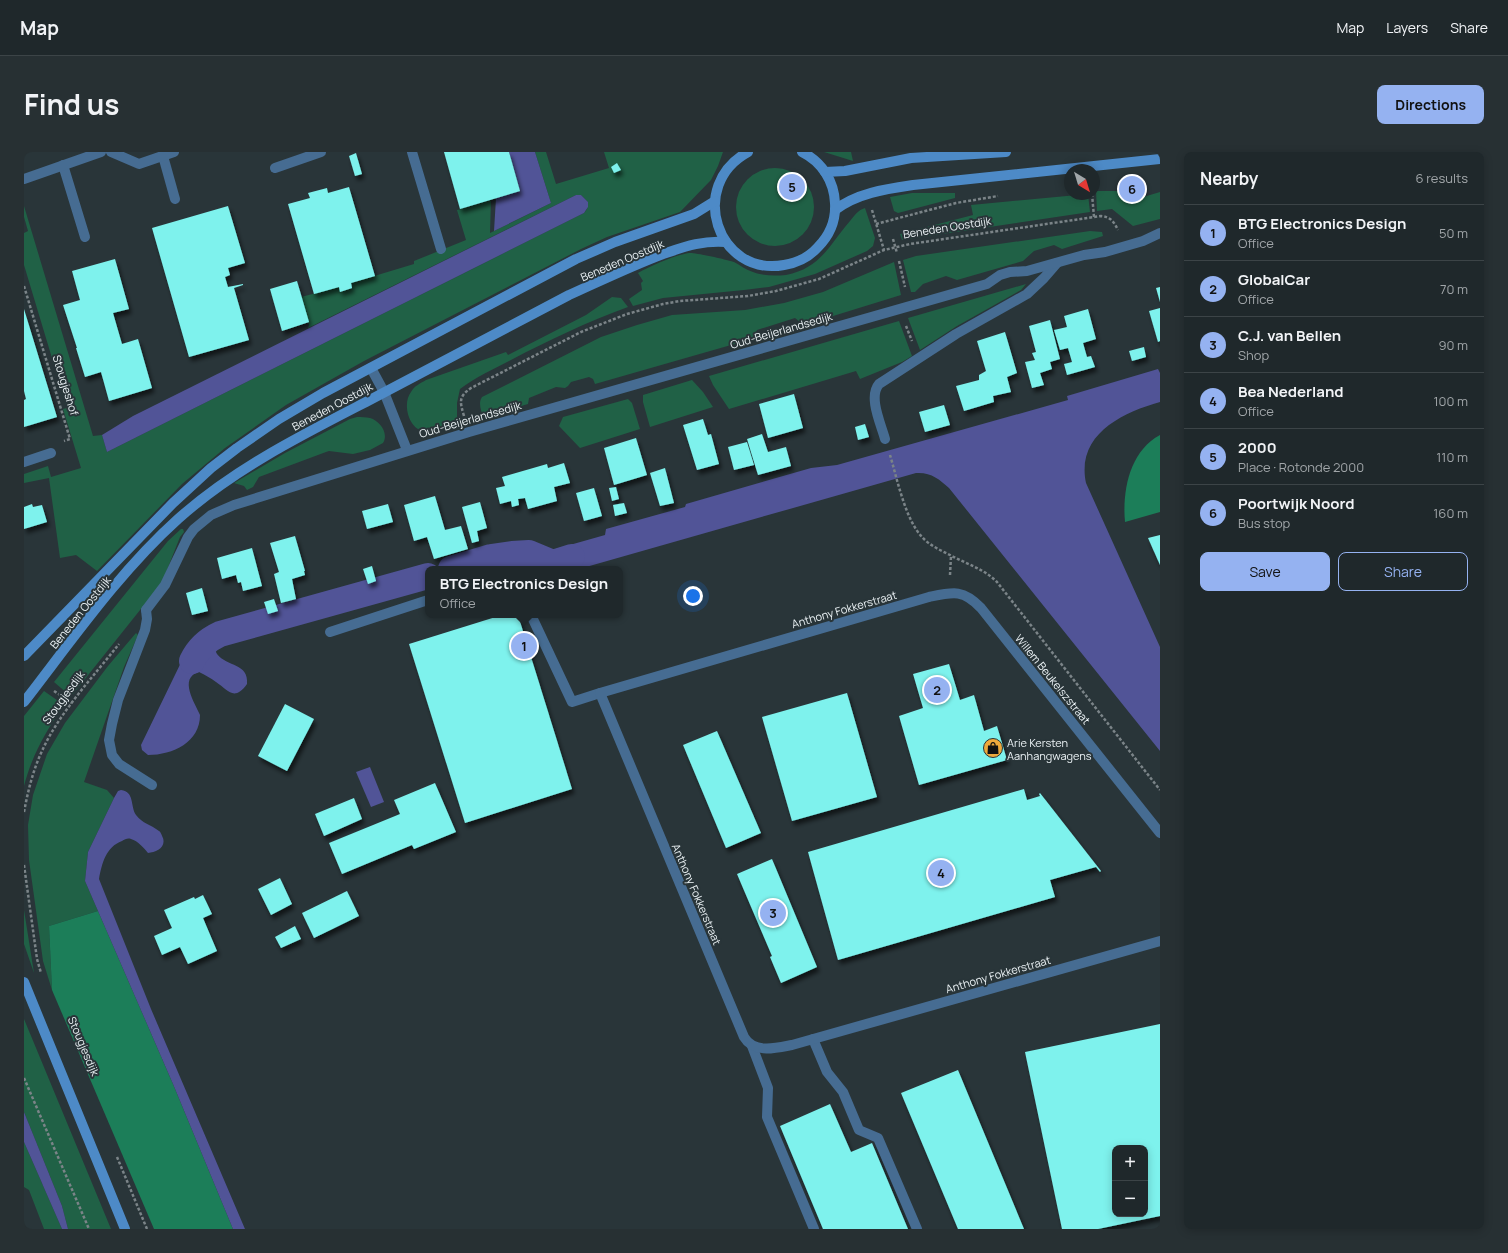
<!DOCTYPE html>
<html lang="en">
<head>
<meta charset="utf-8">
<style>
	body { margin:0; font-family:Manrope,sans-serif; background:#273033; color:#f1f3f6 }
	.controls { position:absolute; right:12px; bottom:12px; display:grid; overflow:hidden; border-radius:8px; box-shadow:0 2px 10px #0003 }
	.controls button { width:36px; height:36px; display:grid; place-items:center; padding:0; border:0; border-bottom:1px solid #3c4447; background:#1f282b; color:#f1f3f6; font:20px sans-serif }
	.compass { position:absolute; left:1040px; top:12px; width:36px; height:36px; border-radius:50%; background:#1f282b; box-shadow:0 2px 10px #0003; rotate:142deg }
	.you { position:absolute; left:669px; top:444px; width:14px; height:14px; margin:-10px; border:3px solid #fff; border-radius:50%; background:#1a73e8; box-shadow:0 0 0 6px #1a73e833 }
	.badge { display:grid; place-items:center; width:26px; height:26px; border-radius:50%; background:#95b2f1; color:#111; font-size:13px; font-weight:700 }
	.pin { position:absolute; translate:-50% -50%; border:2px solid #fff; box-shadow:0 1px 4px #0006 }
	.popup { position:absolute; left:401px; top:414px; width:198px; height:52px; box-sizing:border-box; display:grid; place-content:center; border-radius:8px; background:#1f282b; filter:drop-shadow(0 1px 3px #0005); font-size:13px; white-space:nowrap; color:#a1a6a9 }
	.popup b { font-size:15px; color:#f1f3f6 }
	.popup::after { content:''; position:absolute; left:50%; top:100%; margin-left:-8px; border:8px solid transparent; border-top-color:#1f282b }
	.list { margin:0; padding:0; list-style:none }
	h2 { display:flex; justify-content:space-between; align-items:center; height:52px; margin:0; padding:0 16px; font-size:17px }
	h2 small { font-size:13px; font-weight:400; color:#a1a6a9 }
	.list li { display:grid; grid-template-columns:26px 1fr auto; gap:12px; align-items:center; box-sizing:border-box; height:56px; padding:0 16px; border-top:1px solid #3c4447 }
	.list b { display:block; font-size:15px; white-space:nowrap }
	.list p { margin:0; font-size:13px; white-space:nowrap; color:#a1a6a9 }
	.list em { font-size:13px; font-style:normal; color:#a1a6a9 }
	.actions { display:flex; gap:8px; padding:12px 16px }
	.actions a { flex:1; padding:9px 0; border:1px solid #95b2f1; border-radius:8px; text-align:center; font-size:14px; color:#95b2f1 }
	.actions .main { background:#95b2f1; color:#111 }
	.map { position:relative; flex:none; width:1136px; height:1077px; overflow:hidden; border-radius:8px }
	header { display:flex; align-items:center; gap:24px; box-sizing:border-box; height:56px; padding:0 20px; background:#1f282b; border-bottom:1px solid #3c4447 }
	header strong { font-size:19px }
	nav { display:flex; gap:22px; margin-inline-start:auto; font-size:14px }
	.intro { display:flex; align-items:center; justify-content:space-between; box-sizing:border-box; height:96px; padding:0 24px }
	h1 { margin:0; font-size:28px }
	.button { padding:10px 18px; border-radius:8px; background:#95b2f1; color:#111; font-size:14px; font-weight:700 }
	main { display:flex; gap:24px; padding:0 24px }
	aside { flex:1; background:#1f282b; border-radius:8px; box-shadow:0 2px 10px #0003 }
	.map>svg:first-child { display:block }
	.green { fill:#206146 }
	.forest { fill:#1c7e59 }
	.water { fill:#515497 }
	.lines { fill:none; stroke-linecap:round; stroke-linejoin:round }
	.canal { stroke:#515497; stroke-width:26 }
	.building { fill:#7ef2ed; fill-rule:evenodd; filter:url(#shadow) }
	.path { stroke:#7b8488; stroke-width:2.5; stroke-dasharray:3 2; stroke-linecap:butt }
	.lane { stroke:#466c92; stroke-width:10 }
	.street { stroke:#466c92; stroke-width:10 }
	.secondary { stroke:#4d8ac7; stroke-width:10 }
	.labels { text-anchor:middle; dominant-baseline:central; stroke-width:4; stroke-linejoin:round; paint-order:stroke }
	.street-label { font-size:11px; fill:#ebf2f5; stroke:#293539 }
	.poi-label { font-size:11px; fill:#ebf2f5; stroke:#293539; text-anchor:start }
</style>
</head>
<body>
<header>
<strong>Map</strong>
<nav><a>Map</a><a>Layers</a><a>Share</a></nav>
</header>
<div class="intro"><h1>Find us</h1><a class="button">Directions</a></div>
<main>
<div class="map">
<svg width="1136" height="1077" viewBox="0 0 1136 1077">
	<defs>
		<filter id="shadow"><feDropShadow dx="2.5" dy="4.5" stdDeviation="2" flood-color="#0009"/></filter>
	</defs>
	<rect width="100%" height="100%" fill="#293539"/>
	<g class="green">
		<polygon points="511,0 522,0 532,32 585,16 580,0 699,0 694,14 687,28 656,60 583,85 557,97 340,209 262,253 201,296 158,332 73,419 52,403 36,406 25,326 0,331 0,322 24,314 27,325 57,316 39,257 43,256 0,113 0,81 4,79 0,65 0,54 69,284 78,283 83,300 560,61 563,57 564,50 557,43 552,43 284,176 285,173 277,145 315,135 317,140 328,136 327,131 390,112 390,109 442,88 433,58 467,48 466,81 527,51"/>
		<polygon points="800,0 827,0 829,9"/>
		<circle cx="751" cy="55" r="39"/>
		<polygon points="1072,39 1104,39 1116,46 1136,40 1136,67 1109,74 1088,57 1073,59"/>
		<polygon points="888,41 931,41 931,46 874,61 870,59 866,45"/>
		<polygon points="1064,42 1066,60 878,88 876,82 949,63 947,53"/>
		<path d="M841,56L851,86L849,94L843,99L791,122L745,135L720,138L639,146L609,154L605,147L618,138L617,131L619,129L614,121C626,114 651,103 665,101C670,100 704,108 710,110C716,113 722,118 729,120C739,124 751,124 762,123C797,116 805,93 826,69C831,63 834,58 841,56Z"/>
		<polygon points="1066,79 1078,80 1079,84 1038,97 1030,93 1010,99 999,109 933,128 922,124 899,132 891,140 887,140 879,108 892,104"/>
		<path d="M870,110L877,143L780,173L771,166L733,178L728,187L571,232L569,227L565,225L547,230L544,234L541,236L532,235L505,246L504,252L459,265C457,258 454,251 458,245L577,185L613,173L648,163L721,158L760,151L799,140Z"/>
		<polygon points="1002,132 997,138 933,174 896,198 884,166"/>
		<path d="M588,145L597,146L604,155C563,170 525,188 487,208C470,217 452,225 436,237L433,251V270L430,273C422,275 414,279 406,280C386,282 377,253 387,240C390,234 397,231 402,228L482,200L484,203L562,163Z"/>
		<polygon points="875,169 888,204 878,210 836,227 832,219 705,257 689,233 685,224"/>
		<polygon points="668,228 679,240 689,255 626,275 619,250 619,243"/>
		<polygon points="604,247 608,251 616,277 556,296 535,274 539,265"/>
		<path d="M333,265C337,265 342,265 346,266C356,269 365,281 359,291L346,298L329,302L305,299L302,300L235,325L229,335L223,338L220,334L210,331L261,301L326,267Z"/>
		<polygon points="157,377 159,377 160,380 156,385 139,428 132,438 49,542 44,542 30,530 144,389"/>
		<polygon points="112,481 114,483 100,515 60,630 83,638 90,646 64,700 61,729 74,759 25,774 28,838 19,809 5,708 4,673 9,643 23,602 41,571 84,514"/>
		<path d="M20,539L40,553C22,579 8,603 0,634V564Z"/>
		<polygon points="0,757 0,758 10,821 0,792"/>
		<polygon points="0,867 87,1077 44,1077 38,1054 0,960"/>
		<polygon points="0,990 38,1077 20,1077 5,1038 0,1035"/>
	</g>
	<g class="forest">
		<path d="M1136,283V360L1101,370C1098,338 1106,299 1136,283Z"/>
		<polygon points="74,759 149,932 209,1077 130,1077 28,838 25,774"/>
	</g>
	<g class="water">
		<polygon points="485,0 511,0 527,51 470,79 472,46 496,39"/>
		<polygon points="552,43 557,43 564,50 564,55 560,61 83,300 78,283 109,264"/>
		<path d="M1134,217L1136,221V250C1097,261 1052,283 1062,331L1136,495V599L925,336C915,327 907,320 892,321L555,417H519L514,402L581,383L582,377L661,355L662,352L787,316L813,313L1044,248L1043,244Z"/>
		<path d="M191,480C192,486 190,498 193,502C203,515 225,511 223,532C210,550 204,538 192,530C187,526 181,523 175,520C154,526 171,551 176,563C176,590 149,603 124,603L118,598L117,593L165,494L173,486Z"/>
		<polygon points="346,615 360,650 347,655 332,620"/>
		<path d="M97,638C111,640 106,654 112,663C119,672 126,672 135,679C137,680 138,684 139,686C142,696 132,700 124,701C120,696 114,689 107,687C104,686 101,687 98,689C82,695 78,711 75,727L127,857L221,1077H209L149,932L61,729L64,700L90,646L94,639Z"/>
		<polygon points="0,960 38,1054 44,1077 38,1077 0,990"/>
	</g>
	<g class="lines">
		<g class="canal">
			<polyline points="427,417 467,405 488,402 505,401 529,411 548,405"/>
			<path d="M168,509C174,496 183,488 196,482L404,424"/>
		</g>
	</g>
	<g class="building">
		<polygon points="420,0 485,0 496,39 436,57"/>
		<polygon points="332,1 338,22 331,24 325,4"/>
		<polygon points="593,11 597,18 590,21 587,15"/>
		<polygon points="325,35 351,124 327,131 328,136 316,140 315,135 290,142 264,52 286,46 284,41 303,36 304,41"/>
		<polygon points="204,54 221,111 204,116 206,123 201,125 204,135 219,132 219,133 210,136 225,188 165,205 128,76"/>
		<polygon points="91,107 105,157 89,161 98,192 114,187 128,236 85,249 77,220 61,225 52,196 53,196 39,153 56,148 48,119"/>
		<polygon points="273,129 285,170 258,179 246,137"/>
		<polygon points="1136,135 1136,150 1132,136"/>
		<polygon points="1136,156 1136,189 1134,190 1125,159"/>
		<polygon points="0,157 33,265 0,275 0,248 2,247 0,239"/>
		<polygon points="1064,157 1072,187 1059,191 1063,205 1067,204 1071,215 1043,223 1040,212 1048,210 1044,196 1036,198 1030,178 1043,175 1040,164"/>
		<polygon points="1026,168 1036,207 1026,210 1028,217 1016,221 1020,233 1008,236 1001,210 1011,208 1008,201 1012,200 1005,174"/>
		<polygon points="981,180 993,221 983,225 987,240 969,244 970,250 940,259 932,234 955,228 955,223 962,219 953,189"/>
		<polygon points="1120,195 1122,205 1108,209 1105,199"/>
		<polygon points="770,242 779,276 744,286 735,252"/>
		<polygon points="920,253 926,273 901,280 895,260"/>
		<polygon points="679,267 684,283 687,282 695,312 673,318 659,273"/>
		<polygon points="841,272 845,285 834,288 831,275"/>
		<polygon points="738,282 744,300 762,295 767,314 734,323 723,287"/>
		<polygon points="612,286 623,323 590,333 580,296"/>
		<polygon points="723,290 730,313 710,318 704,295"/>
		<polygon points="540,311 546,331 530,335 533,349 504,357 501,346 494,347 495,353 488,355 487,349 476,352 472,336 481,334 478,325 523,312 524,316"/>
		<polygon points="641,316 650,351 636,354 626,321"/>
		<polygon points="592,335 595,347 588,349 585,336"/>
		<polygon points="570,336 578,364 560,369 552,341"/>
		<polygon points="411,344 421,378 437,374 444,397 410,407 403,385 390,389 380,353"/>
		<polygon points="456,350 463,376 453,379 455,389 448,391 438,355"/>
		<polygon points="600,351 603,361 591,364 589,353"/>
		<polygon points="8,352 9,355 18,353 23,370 0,377 0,355"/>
		<polygon points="364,352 369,370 343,377 338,359"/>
		<polygon points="1136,383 1136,413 1124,386"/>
		<polygon points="271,384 281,419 280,419 281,423 268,427 272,447 257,451 250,422 255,420 246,391"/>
		<polygon points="228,396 238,434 219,439 217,430 214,431 212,423 198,427 193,406"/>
		<polygon points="348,414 352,429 344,432 339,417"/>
		<polygon points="178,436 184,459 168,463 162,441"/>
		<polygon points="250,447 254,459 244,462 240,450"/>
		<polygon points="478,463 494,463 548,637 441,671 385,492"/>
		<polygon points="925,512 936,548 950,543 960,579 973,574 983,608 895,633 875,564 899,556 889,522"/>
		<polygon points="823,541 853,645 768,669 738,565"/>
		<polygon points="261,552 290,567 263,619 234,604"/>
		<polygon points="693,579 737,681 702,696 659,593"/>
		<polygon points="411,631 432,680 390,697 388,693 318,722 305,691 376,662 370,648"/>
		<polygon points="1000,637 1003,648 1016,644 1015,642 1016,641 1077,719 1076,720 1072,715 1026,728 1031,745 814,808 784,700"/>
		<polygon points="330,646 338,667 300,684 291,662"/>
		<polygon points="748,707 793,815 757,831 746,805 748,804 713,722"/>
		<polygon points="256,726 268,752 247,763 234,737"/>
		<polygon points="323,739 335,764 290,786 278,761"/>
		<polygon points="179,743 188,762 179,766 193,799 164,812 156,795 138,803 130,784 148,776 140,758 170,745 171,747"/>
		<polygon points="271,774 277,787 257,796 251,785"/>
		<path d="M1136,872V1064L1074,1077H1038L1001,900ZM1091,996H1121V1062H1091Z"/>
		<polygon points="934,918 941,935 1000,1077 934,1077 877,941"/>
		<polygon points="806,952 827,1000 848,991 884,1077 799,1077 756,974"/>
	</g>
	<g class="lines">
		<g class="path">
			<polyline points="1068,42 1070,65"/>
			<polyline points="848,58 860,98"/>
			<polyline points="852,72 932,51 974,44"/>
			<polyline points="869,87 873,101"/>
			<polyline points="875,109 881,135"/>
			<polyline points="0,134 46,287 40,289"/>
			<polyline points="882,174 888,189"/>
			<path d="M440,264C436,250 434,245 447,236L557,180L603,162L639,152L656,149L724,144L752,139L795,127L860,98L886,92L1077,64C1087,65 1090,70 1094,78"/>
			<path d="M866,303C873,326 881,367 898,385C905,393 916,398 926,403C942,412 959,416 973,430L1136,638"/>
			<polyline points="926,423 927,404"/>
			<polyline points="30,539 48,551"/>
			<path d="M0,660C4,639 9,618 18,599C35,561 69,525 95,492"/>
			<polyline points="0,713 13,807 17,821"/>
			<polyline points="0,926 65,1077"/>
			<polyline points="93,1005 123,1077"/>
		</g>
		<g class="lane">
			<polyline points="388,0 417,97"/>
			<polyline points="139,4 151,47"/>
			<polyline points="39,13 61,85"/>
			<polyline points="251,16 297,0"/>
			<path d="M861,287C857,272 844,245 855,232L932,182L1003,142L1020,126L1033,111"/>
			<polyline points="0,310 27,301"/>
			<polyline points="122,458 123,467 121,478 94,548 88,572 85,588 88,603 95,612 128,633"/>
			<polyline points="507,463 548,550 576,541"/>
			<polyline points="306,480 404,448"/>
			<polyline points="789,887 803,920 819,940 835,978 854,986 893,1077"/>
			<polyline points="728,894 744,936 743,965 790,1077"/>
		</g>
		<g class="street">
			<polyline points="87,0 115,12 150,0"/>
			<polyline points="0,27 77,0"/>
			<polyline points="347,216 360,240 383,298"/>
			<polyline points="122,458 141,433 164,385 170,377 187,363 210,353 445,280 963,132 976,123 986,120 1003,119 1060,103 1081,100 1119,89 1136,81"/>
			<path d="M1136,681L957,456C939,437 929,440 905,445L576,541L720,885C730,902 752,896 768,893L1136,789"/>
		</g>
		<g class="secondary">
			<path d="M724,0C663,33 693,125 760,113C773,111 785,105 794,95C806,83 812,68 811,51C810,29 798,10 778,0"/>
			<polyline points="801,20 821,19 887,6 982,0"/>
			<path d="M811,58C833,41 862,37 889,33L1136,7"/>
			<polyline points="0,504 149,351 187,316 213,296 255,267 299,241 552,107 591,90 670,62 691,49"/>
			<path d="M0,550C48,488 96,419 154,367C210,317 276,284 342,250C410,214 478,179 545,143C576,129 607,114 639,102C660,95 679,88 702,90"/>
			<polyline points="0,830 101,1077"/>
		</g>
	</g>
	<defs>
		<symbol id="shop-disc" viewBox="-11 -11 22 22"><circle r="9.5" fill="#eda83b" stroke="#293539"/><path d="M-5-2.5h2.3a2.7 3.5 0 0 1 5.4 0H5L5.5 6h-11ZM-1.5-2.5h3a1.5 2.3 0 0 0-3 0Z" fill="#111"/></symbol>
	</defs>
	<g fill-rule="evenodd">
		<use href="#shop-disc" x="958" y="585" width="22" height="22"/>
	</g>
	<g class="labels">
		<g class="street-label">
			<text transform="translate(923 75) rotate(-9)">Beneden Oostdijk</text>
			<text transform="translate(598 108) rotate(-23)">Beneden Oostdijk</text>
			<text transform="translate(757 178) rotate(-16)">Oud-Beijerlandsedijk</text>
			<text transform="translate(42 233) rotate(73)">Stougjeshof</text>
			<text transform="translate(308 254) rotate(-28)">Beneden Oostdijk</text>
			<text transform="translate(446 267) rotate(-16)">Oud-Beijerlandsedijk</text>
			<text transform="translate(820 457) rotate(-16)">Anthony Fokkerstraat</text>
			<text transform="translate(56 460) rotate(-51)">Beneden Oostdijk</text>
			<text transform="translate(1029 527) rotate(51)">Willem Beukelszstraat</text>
			<text transform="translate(39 545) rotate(-54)">Stougjesdijk</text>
			<text transform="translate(673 742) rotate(67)">Anthony Fokkerstraat</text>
			<text transform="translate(974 822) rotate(-16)">Anthony Fokkerstraat</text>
			<text transform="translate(60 894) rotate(67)">Stougjesdijk</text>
		</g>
		<g class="poi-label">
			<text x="983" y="590">Arie Kersten<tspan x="983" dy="13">Aanhangwagens</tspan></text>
		</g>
	</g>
</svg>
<div class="controls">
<button>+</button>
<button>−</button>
</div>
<svg class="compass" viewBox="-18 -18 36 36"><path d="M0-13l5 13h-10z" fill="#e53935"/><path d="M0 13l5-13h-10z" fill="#a1a6a9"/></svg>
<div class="you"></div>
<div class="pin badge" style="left:500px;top:494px">1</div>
<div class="popup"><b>BTG Electronics Design</b>Office</div>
<div class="pin badge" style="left:913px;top:538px">2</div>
<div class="pin badge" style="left:749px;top:761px">3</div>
<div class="pin badge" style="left:917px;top:721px">4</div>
<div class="pin badge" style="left:768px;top:35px">5</div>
<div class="pin badge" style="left:1108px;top:37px">6</div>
</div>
<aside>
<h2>Nearby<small>6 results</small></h2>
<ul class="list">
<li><span class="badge">1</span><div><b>BTG Electronics Design</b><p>Office</p></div><em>50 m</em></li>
<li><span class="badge">2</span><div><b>GlobalCar</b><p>Office</p></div><em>70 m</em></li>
<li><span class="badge">3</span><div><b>C.J. van Bellen</b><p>Shop</p></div><em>90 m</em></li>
<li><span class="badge">4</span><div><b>Bea Nederland</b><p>Office</p></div><em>100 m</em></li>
<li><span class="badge">5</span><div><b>2000</b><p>Place · Rotonde 2000</p></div><em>110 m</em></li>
<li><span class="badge">6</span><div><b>Poortwijk Noord</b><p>Bus stop</p></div><em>160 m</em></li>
</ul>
<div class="actions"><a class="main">Save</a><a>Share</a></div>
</aside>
</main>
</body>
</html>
